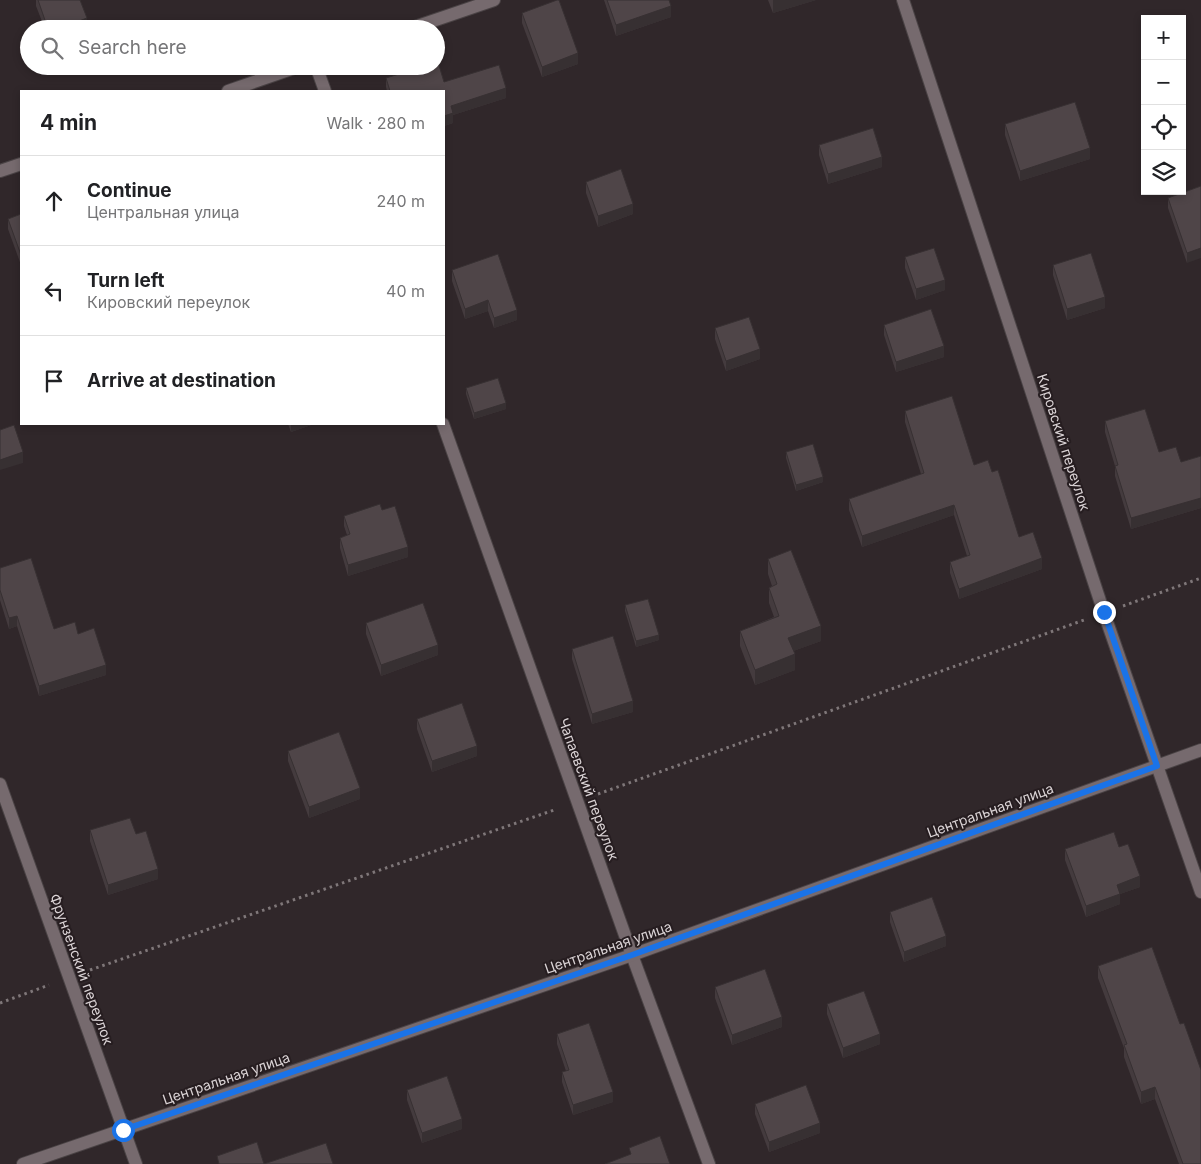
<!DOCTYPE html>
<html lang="en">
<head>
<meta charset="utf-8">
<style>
	body { margin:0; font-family:Inter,sans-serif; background:#f6f6f6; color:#202124 }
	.controls { position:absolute; right:15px; top:15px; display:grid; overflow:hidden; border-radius:0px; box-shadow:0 2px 8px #0003 }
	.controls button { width:45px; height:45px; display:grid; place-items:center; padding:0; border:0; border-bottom:1px solid #e0e0e0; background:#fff; color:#202124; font:25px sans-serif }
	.stop { position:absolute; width:15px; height:15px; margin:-11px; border:4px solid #1a73e8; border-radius:50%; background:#fff }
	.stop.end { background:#1a73e8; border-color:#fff; box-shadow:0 1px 5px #0008 }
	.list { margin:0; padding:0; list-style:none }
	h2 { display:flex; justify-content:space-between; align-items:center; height:65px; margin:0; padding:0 20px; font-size:21px }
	h2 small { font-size:16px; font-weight:400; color:#757577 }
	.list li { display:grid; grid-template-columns:32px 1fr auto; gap:15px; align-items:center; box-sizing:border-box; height:90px; padding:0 20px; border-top:1px solid #e0e0e0 }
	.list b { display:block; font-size:19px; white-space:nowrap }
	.list p { margin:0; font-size:16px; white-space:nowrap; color:#757577 }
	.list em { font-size:16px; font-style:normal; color:#757577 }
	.icon { flex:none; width:28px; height:28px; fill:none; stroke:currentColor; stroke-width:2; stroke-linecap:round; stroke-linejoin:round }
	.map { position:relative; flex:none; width:1201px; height:1164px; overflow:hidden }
	.search { position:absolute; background:#fff; box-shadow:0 2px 8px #0003; left:20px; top:20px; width:425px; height:55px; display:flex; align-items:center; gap:12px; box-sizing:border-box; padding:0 18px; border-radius:28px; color:#757577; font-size:19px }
	.panel { position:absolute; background:#fff; box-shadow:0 2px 8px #0003; left:20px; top:90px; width:425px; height:335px; border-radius:0px }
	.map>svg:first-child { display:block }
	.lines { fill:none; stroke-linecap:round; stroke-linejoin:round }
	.minor-casing { stroke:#4a4345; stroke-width:14 }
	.path { stroke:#7f7779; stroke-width:3; stroke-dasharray:2.5 4; stroke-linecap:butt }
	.minor { stroke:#766a6e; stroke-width:12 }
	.wall { fill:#443b3e }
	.shaded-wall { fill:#373032 }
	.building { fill:#4f4548; stroke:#373032 }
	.route { stroke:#1a73e8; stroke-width:6 }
	.labels { text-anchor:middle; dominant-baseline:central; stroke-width:4; stroke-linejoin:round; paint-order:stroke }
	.street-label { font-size:14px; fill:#dad3d5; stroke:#261d20 }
</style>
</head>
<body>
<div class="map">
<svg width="1201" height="1164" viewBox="0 0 1201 1164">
	<rect width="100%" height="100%" fill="#30272a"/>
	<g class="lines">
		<defs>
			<g id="minor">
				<polyline points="903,0 1104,613 1201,892"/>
				<polyline points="409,29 494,0"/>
				<polyline points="316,66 325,91"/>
				<polyline points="228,91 300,66"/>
				<polyline points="0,171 21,164"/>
				<polyline points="443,424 632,955 709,1164"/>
				<polyline points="0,784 136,1164"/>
				<polyline points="23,1164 632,955 1201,750"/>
			</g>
		</defs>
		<use href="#minor" class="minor-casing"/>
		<g class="path">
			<polyline points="1123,606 1201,578"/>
			<polyline points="598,794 1084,620"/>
			<polyline points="90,970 557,809"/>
			<polyline points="0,1003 49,985"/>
		</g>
		<use href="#minor" class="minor"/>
	</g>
	<g class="wall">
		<polygon points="36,0 80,0 87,29 45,29 36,6"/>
		<polygon points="604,0 669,0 671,17 616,36"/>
		<polygon points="768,0 816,0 773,13"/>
		<polygon points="522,13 578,64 542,77 522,23"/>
		<polygon points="386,78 444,82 506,98 453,115 453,123 444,126 444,91 387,91 386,87"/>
		<polygon points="1005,124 1090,159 1020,181 1005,135"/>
		<polygon points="819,145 882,167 828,184 819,155"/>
		<polygon points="586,182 633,214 598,227 586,193"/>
		<polygon points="1201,186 1187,263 1168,208 1168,198"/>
		<polygon points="21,214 21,265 8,229 8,219"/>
		<polygon points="905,257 945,290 916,300 905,268"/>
		<polygon points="1053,265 1105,308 1067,320 1053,275"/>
		<polygon points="452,270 517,320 494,328 488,311 465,319 452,281"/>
		<polygon points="884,325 944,357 896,372 884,335"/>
		<polygon points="715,328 760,359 726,371 715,339"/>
		<polygon points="466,388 506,409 474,419 466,394"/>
		<polygon points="905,411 974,465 992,472 1019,537 1042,569 959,599 950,573 950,562 967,556 954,515 862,547 849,510 849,499 921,474 905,422"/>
		<polygon points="1105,421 1159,452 1181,462 1201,456 1201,508 1131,529 1115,476 1115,466 1105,432"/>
		<polygon points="288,424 314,424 291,432"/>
		<polygon points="786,452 823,482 796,491 786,458"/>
		<polygon points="382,510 408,557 348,576 340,548 340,538 347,535 344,526 344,516"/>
		<polygon points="768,559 821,641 793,651 795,670 755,685 740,646 740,631 774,617 769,603 769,588 772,586 768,574"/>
		<polygon points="0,568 54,629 78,634 106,675 39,696 17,626 9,629 0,600"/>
		<polygon points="625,605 659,640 636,647 625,611"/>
		<polygon points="366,623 438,655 381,676 366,634"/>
		<polygon points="572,649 633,712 592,724 572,659"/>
		<polygon points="417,719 477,756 432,772 417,729"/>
		<polygon points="288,751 360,799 309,818 288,761"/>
		<polygon points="90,830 136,834 158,879 108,895 90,841"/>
		<polygon points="1119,847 1140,887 1120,894 1120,904 1086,917 1065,860 1065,849"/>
		<polygon points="890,912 946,946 904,962 890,922"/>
		<polygon points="1098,966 1180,1024 1201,1164 1179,1164 1155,1099 1141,1104 1124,1057 1124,1048 1098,978"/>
		<polygon points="715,987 782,1027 732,1045 715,998"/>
		<polygon points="827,1004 880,1044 843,1058 827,1014"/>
		<polygon points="557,1034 613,1102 573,1115 562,1082 562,1072 566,1071 557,1044"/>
		<polygon points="407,1090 462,1129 422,1143 407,1100"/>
		<polygon points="755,1104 820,1133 769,1152 755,1114"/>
	</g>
	<g class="shaded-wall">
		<polygon points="773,0 816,0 773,13"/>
		<polygon points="671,6 671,17 616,36 616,25"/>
		<polygon points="87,18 86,29 58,29"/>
		<polygon points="578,53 578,64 542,77 542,67"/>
		<polygon points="506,88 506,98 453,115 453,123 444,126 444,116 451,106"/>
		<polygon points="1090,148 1090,159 1020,181 1020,171"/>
		<polygon points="882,157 882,167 828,184 828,174"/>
		<polygon points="633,204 633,214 598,227 598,216"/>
		<polygon points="1201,248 1201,258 1187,263 1187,253"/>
		<polygon points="945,280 945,290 916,300 916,289"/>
		<polygon points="1105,297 1105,308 1067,320 1067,309"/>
		<polygon points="488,300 488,311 465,319 465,309"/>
		<polygon points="517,310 517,320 494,328 494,318"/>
		<polygon points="944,346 944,357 896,372 896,362"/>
		<polygon points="760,349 760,359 726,371 726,361"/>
		<polygon points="506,403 506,409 474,419 474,413"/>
		<polygon points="291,424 314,424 291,432"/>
		<polygon points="23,452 23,463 0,470 0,460"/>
		<polygon points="823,477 823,482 796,491 796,485"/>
		<polygon points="1201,498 1201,508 1131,529 1131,518"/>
		<polygon points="954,505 954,515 862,547 862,536"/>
		<polygon points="408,547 408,557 348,576 348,565"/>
		<polygon points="1042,558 1042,569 959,599 959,589"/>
		<polygon points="17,616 17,626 9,629 9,618"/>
		<polygon points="821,626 821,641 788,653 788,638"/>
		<polygon points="659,635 659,640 636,647 636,641"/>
		<polygon points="438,645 438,655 381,676 381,665"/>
		<polygon points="795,654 795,670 755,685 755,670"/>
		<polygon points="106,665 106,675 39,696 39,686"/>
		<polygon points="633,701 633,712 592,724 592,714"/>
		<polygon points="477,746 477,756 432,772 432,761"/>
		<polygon points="360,788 360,799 309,818 309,807"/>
		<polygon points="158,869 158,879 108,895 108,885"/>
		<polygon points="1140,876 1140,887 1120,894 1120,904 1086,917 1086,906 1117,885"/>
		<polygon points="946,936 946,946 904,962 904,952"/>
		<polygon points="782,1017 782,1027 732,1045 732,1035"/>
		<polygon points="880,1034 880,1044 843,1058 843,1048"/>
		<polygon points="1155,1087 1155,1099 1141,1104 1141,1092"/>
		<polygon points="613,1092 613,1102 573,1115 573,1105"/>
		<polygon points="462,1119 462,1129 422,1143 422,1133"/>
		<polygon points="820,1123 820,1133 769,1152 769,1142"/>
	</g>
	<g class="building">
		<polygon points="38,0 80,0 87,18 58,29 48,29"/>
		<polygon points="557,0 559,0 578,53 542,67 522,13"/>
		<polygon points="607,0 669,0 671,6 616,25"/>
		<polygon points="438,62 444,82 499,65 506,88 451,106 453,113 444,116 444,91 390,91 386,78 425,66 436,66 436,63"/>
		<polygon points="1075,102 1090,148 1020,171 1005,124"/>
		<polygon points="873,128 882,157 828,174 819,145"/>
		<polygon points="621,169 633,204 598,216 586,182"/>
		<polygon points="1201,186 1201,248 1187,253 1168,198"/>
		<polygon points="21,214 21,255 8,219"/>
		<polygon points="934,248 945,280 916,289 905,257"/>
		<polygon points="1091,253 1105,297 1067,309 1053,265"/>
		<polygon points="498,254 517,310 494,318 488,300 465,309 452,270"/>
		<polygon points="931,309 944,346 896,362 884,325"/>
		<polygon points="749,317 760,349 726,361 715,328"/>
		<polygon points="498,378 506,403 474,413 466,388"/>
		<polygon points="952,396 974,465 988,460 992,472 998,470 1019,537 1033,532 1042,558 959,589 950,562 970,555 954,505 862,536 849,499 924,473 905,411"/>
		<polygon points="1145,409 1159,452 1176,447 1181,462 1201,456 1201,498 1131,518 1115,466 1118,465 1105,421"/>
		<polygon points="14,425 23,452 0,460 0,430"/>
		<polygon points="813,444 823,477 796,485 786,452"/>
		<polygon points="380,504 382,510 395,506 408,547 348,565 340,538 350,534 344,516"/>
		<polygon points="791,550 821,626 788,638 795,654 755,670 740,631 779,616 769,588 777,584 768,559"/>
		<polygon points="31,558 54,629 75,622 78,634 94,628 106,665 39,686 17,616 9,618 0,590 0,568"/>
		<polygon points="648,599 659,635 636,641 625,605"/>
		<polygon points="423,603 438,645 381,665 366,623"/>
		<polygon points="613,636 633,701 592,714 572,649"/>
		<polygon points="462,703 477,746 432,761 417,719"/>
		<polygon points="339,732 360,788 309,807 288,751"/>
		<polygon points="130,818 136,834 146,831 158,869 108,885 90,830"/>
		<polygon points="1114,832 1119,847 1128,844 1140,876 1117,885 1120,894 1086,906 1065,849"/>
		<polygon points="932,897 946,936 904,952 890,912"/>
		<polygon points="1152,947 1180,1024 1184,1023 1201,1070 1201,1164 1183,1164 1155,1087 1141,1092 1124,1045 1127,1044 1098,966"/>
		<polygon points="765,969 782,1017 732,1035 715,987"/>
		<polygon points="864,991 880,1034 843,1048 827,1004"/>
		<polygon points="589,1023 613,1092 573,1105 562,1072 569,1070 557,1034"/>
		<polygon points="447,1076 462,1119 422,1133 407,1090"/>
		<polygon points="806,1085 820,1123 769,1142 755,1104"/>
		<polygon points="660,1136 670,1164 605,1164 631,1154 629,1148"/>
		<polygon points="257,1142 264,1164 326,1143 333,1164 219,1164 217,1156"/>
	</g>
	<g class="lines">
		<polyline class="route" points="123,1130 632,955 1157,766 1104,612"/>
	</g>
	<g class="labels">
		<g class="street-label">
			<text transform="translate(1064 442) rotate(72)">Кировский переулок</text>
			<text transform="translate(589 789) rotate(70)">Чапаевский переулок</text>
			<text transform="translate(990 810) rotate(-20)">Центральная улица</text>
			<text transform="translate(608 947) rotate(-19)">Центральная улица</text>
			<text transform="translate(82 969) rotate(70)">Фрунзенский переулок</text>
			<text transform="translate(226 1078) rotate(-19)">Центральная улица</text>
		</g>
	</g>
</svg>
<div class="controls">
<button>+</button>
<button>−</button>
<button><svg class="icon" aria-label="locate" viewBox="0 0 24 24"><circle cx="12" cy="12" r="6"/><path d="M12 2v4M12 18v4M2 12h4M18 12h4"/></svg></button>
<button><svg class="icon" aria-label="layers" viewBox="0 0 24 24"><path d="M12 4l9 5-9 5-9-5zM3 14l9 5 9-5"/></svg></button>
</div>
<div class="stop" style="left:123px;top:1130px"></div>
<div class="stop end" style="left:1104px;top:612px"></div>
<div class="search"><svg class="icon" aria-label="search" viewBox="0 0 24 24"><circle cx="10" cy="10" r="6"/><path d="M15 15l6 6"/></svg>Search here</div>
<section class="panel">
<h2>4 min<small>Walk · 280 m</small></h2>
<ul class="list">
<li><svg class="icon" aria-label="ahead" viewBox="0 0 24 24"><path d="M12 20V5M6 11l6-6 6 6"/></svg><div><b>Continue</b><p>Центральная улица</p></div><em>240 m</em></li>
<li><svg class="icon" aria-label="left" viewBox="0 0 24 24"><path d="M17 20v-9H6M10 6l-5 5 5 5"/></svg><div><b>Turn left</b><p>Кировский переулок</p></div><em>40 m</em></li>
<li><svg class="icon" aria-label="arrive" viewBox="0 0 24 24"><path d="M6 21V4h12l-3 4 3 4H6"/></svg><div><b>Arrive at destination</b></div></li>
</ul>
</section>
</div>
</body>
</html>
